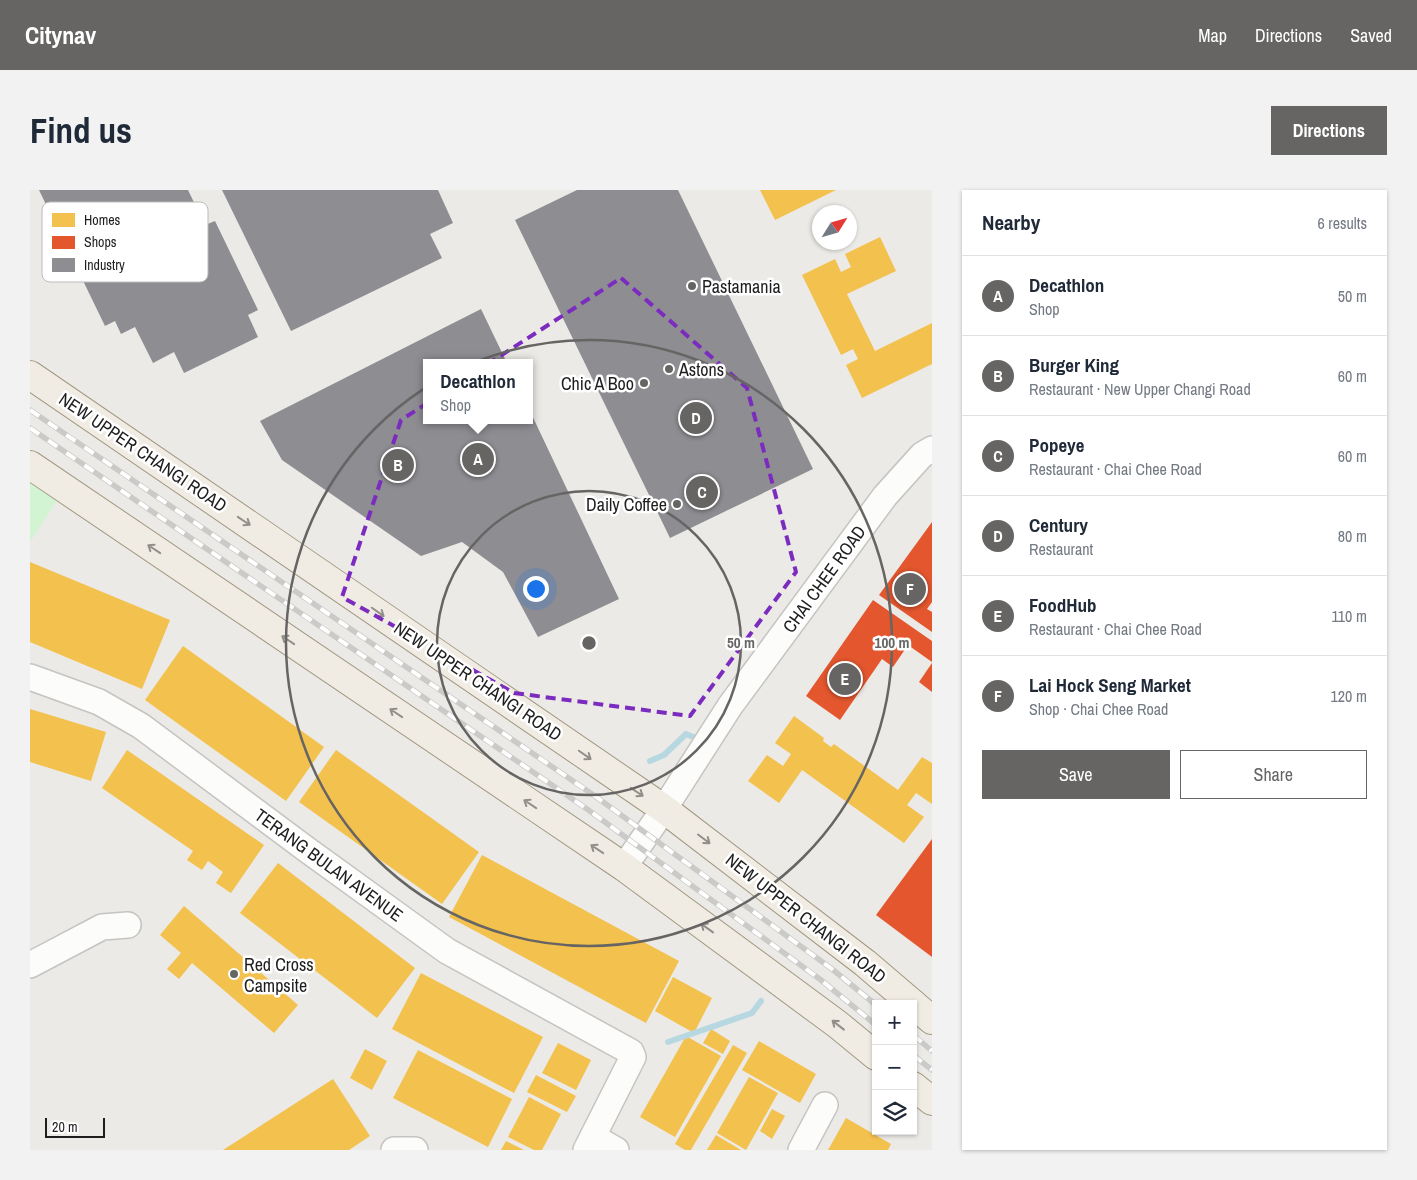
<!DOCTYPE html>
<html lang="en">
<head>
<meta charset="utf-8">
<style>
	body { margin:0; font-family:"Archivo Narrow",sans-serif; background:#f2f2f3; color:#1f2937 }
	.controls { position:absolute; right:15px; bottom:15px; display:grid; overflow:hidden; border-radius:0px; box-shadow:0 1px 4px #0004 }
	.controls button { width:45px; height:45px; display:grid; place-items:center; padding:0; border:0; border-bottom:1px solid #e0e1e3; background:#fff; color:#1f2937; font:25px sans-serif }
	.compass { position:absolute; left:782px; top:15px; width:45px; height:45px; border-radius:50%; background:#fff; box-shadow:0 1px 4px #0004; rotate:53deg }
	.scale { position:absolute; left:15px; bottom:12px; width:60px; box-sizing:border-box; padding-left:5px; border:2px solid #1e1e1e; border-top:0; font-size:14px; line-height:18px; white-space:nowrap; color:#1e1e1e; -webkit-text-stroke:4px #fff; paint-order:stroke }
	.you { position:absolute; left:505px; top:398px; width:18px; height:18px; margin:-12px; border:4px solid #fff; border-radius:50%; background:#1a73e8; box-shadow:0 0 0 8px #1a73e833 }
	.badge { display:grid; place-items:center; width:32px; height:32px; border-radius:50%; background:#666564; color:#fff; font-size:16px; font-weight:700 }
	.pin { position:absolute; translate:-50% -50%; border:2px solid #fff; box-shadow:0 1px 5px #0006 }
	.popup { position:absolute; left:393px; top:169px; width:110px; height:65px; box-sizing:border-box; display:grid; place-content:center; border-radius:0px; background:#fff; filter:drop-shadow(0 1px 4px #0005); font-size:16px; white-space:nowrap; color:#747a83 }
	.popup b { font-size:19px; color:#1f2937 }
	.popup::after { content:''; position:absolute; left:50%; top:100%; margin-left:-10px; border:10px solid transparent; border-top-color:#fff }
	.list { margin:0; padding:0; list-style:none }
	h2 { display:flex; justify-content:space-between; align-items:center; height:65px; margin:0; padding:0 20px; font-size:21px }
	h2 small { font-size:16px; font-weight:400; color:#747a83 }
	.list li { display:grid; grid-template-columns:32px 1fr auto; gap:15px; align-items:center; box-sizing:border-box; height:80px; padding:0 20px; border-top:1px solid #e0e1e3 }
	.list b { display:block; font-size:19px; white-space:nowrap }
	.list p { margin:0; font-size:16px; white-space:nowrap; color:#747a83 }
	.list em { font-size:16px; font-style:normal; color:#747a83 }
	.actions { display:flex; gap:10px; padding:15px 20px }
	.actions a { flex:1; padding:11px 0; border:1px solid #666564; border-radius:0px; text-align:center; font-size:18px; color:#666564 }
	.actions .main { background:#666564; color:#fff }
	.icon { flex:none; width:28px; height:28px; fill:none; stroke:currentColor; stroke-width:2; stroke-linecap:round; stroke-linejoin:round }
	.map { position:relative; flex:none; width:902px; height:960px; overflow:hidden; border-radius:0px }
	header { display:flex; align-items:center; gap:30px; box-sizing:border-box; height:70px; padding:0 25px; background:#666564; color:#fff }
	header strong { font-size:24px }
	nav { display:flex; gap:28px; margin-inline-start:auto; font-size:18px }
	.intro { display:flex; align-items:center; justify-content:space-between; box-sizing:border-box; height:120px; padding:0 30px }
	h1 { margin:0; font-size:35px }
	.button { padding:12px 22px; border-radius:0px; background:#666564; color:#fff; font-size:18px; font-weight:700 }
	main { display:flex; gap:30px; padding:0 30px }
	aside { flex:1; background:#fff; border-radius:0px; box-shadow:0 1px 4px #0004 }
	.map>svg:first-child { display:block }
	.park { fill:#d2f4d3 }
	.homes { fill:#f2c14e }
	.shops { fill:#e4572e }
	.industry { fill:#8d8d92 }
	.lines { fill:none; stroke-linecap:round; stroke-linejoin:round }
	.stream { stroke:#b8d8e1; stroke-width:6 }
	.minor-casing { stroke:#c5c4c2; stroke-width:28 }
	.major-casing { stroke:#a29882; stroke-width:30 }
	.minor { stroke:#fcfcfb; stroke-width:25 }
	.major { stroke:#f1ece3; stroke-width:28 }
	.rail-casing { stroke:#cacac9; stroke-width:5.5 }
	.rail { stroke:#fff; stroke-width:4; stroke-dasharray:11; stroke-linecap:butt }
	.oneway { stroke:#928f8a }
	.marked { fill:none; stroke:#7b2cbf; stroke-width:4; stroke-dasharray:10 6; stroke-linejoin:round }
	.ring { fill:none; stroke:#666564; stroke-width:2.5 }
	.poi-dot { fill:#666564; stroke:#fff; stroke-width:2 }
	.labels { text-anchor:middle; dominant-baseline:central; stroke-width:5; stroke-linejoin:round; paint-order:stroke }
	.poi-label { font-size:18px; fill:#1e1e1e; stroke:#fff; text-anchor:start }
	.street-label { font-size:18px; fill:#1e1e1e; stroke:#fff }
	.key { fill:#fff; stroke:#bcbcbc; stroke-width:1 }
	.key-label { font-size:14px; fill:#1e1e1e }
	.centre { fill:#666564; stroke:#fff; stroke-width:2.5 }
	.ring-label { font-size:15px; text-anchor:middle; font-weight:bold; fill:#666564; stroke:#fff; stroke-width:5; stroke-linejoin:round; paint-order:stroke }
</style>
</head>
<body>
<header>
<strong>Citynav</strong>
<nav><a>Map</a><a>Directions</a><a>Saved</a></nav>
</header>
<div class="intro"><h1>Find us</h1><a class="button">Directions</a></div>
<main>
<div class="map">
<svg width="902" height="960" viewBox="0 0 902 960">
	<rect width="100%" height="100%" fill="#eceae6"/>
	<polygon class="park" points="0,286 30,306 0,352"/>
	<g class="homes">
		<polygon points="730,0 806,0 745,30"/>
		<polygon points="850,47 866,81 817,104 845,161 902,133 902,174 832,208 816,175 828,169 823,159 811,165 772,85 805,69 811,82 821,77 815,64"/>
		<polygon points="0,372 140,430 112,499 0,452"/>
		<polygon points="153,456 294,557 256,611 115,510"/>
		<polygon points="0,519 76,542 61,591 0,572"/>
		<polygon points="764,526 794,548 793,551 801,557 804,554 868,600 892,567 902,573 902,614 886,603 877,615 894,627 874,653 772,580 749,613 718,591 737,565 753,576 761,564 745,553"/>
		<polygon points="97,560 234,655 201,703 186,693 193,682 178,671 172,680 157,670 163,661 72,598"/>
		<polygon points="306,560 449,662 412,714 269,612"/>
		<polygon points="452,665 649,771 616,833 419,727"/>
		<polygon points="248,673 385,778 347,828 210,723"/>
		<polygon points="154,716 268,815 244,843 162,773 149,789 137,779 151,763 130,745"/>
		<polygon points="391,783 513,847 484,903 362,839"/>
		<polygon points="643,787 682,808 664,843 625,821"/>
		<polygon points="681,839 700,851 693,864 673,853"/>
		<polygon points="656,846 691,866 645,947 610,927"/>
		<polygon points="729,851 786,884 770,913 712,880"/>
		<polygon points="528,853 561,870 546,900 512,883"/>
		<polygon points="703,855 717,863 661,960 655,960 645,954"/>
		<polygon points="335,859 357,871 342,900 320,888"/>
		<polygon points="388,860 482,909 458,957 363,908"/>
		<polygon points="506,885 546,906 537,922 497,902"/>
		<polygon points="719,887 748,903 716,960 687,943"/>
		<polygon points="303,889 340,946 319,960 193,960"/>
		<polygon points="499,907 531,924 512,960 504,960 478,947"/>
		<polygon points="742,919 755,926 742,949 730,941"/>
		<polygon points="816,928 861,954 858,960 798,960"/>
		<polygon points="686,945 711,960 677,960"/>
		<polygon points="476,951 494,960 471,960"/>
	</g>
	<g class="shops">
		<polygon points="902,332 902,412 897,419 902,422 902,442 849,405"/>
		<polygon points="843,410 902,451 902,472 878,455 863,477 852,469 810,530 776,506"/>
		<polygon points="902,473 902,502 889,492"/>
		<polygon points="902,649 902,767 846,725"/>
	</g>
	<g class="industry">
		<polygon points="9,0 158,0 175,35 185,31 228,120 218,125 228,147 154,183 144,162 123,173 105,137 91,144 85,131 75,136"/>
		<polygon points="192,0 408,0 423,33 400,44 412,68 261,141"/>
		<polygon points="547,0 648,0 783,279 640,348 485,30"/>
		<polygon points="451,119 477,173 397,173 397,230 499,230 499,219 589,409 508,447 473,382 432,352 391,366 252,270 230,231"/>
	</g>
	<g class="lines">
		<g class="stream">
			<polyline points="620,571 634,565 656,544 666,548"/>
			<polyline points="638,852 722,823 731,811"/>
		</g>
		<defs>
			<g id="minor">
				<polyline points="0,487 69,512 111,536 276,659 417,761 601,862 603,867 556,960"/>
				<polyline points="594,677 634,619 700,516 855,306 892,265 902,259"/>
				<polyline points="0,775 72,737 98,735"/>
				<polyline points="563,947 586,960"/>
				<polyline points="364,960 385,960"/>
				<polyline points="771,960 795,915"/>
			</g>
			<g id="major">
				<polyline points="0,185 634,619 835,773 883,814"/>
				<polyline points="0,275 594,677 807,834 846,866"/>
				<polyline points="883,814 902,830"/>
				<polyline points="883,896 902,911"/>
			</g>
		</defs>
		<use href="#minor" class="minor-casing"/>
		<use href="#major" class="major-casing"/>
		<use href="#minor" class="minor"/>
		<use href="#major" class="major"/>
		<defs>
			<g id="rail">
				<polyline points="0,220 565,606 802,779 846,815"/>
				<polyline points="0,238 557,619 791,790 846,835"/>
				<polyline points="883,845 902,861"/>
				<polyline points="883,865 902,880"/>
			</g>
		</defs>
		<use href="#rail" class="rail-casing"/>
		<use href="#rail" class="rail"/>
	</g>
	<defs><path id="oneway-shaft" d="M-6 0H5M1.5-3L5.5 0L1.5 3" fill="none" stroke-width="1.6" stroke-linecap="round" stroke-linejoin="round" transform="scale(1.25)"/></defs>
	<g class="oneway">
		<use href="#oneway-shaft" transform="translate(214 331) rotate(34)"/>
		<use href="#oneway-shaft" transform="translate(124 359) rotate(-146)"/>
		<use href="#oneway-shaft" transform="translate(348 422) rotate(35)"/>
		<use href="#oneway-shaft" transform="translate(258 450) rotate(-146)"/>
		<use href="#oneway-shaft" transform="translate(366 523) rotate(-146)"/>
		<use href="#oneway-shaft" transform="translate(555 565) rotate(35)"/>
		<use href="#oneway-shaft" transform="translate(607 602) rotate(34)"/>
		<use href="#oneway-shaft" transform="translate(500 614) rotate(-146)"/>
		<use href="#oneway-shaft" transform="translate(674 649) rotate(37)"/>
		<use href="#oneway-shaft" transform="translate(567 659) rotate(-146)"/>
		<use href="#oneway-shaft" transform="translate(677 738) rotate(-144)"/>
		<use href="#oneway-shaft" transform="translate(808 835) rotate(-142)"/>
	</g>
	<path class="marked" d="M591,88L717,198L766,382L660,526L484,503L312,407L371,230Z"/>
	<g class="ring">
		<circle cx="559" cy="453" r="152"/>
		<circle cx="559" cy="453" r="303"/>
	</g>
	<g class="poi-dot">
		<circle cx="662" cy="96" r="5"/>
		<circle cx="639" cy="179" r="5"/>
		<circle cx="614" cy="193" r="5"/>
		<circle cx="647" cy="314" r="5"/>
		<circle cx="204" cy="784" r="5"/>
	</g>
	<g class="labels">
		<g class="poi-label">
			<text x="672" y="96">Pastamania</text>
			<text x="649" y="179">Astons</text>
			<text x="604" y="193" text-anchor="end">Chic A Boo</text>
			<text x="637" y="314" text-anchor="end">Daily Coffee</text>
			<text x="214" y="774">Red Cross<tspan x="214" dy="21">Campsite</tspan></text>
		</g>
		<g class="street-label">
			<text transform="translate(113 262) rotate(34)">NEW UPPER CHANGI ROAD</text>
			<text transform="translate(794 389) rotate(-54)">CHAI CHEE ROAD</text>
			<text transform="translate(448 491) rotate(34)">NEW UPPER CHANGI ROAD</text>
			<text transform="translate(299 675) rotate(36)">TERANG BULAN AVENUE</text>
			<text transform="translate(776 728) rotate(38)">NEW UPPER CHANGI ROAD</text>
		</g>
	</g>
	<rect x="12" y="12" width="166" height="80" rx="8" class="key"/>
	<rect x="22" y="23" width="23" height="14" fill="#f2c14e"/>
	<rect x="22" y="46" width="23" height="13" fill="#e4572e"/>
	<rect x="22" y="68" width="23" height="14" fill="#8d8d92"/>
	<g class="key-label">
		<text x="54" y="35">Homes</text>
		<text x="54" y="57">Shops</text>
		<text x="54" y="80">Industry</text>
	</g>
	<circle cx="559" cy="453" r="8" class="centre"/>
	<g class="ring-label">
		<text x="711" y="458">50 m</text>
		<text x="862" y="458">100 m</text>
	</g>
</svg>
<div class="controls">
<button>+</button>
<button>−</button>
<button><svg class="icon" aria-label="layers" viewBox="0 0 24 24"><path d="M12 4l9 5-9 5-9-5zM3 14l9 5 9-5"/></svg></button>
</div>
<svg class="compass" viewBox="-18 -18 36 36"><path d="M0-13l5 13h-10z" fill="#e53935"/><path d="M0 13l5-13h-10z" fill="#747a83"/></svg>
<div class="scale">20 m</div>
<div class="you"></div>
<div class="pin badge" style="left:448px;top:269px">A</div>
<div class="popup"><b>Decathlon</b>Shop</div>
<div class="pin badge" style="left:368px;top:275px">B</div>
<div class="pin badge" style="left:672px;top:302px">C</div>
<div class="pin badge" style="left:666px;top:228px">D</div>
<div class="pin badge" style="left:815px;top:489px">E</div>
<div class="pin badge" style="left:880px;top:399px">F</div>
</div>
<aside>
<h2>Nearby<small>6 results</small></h2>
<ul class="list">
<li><span class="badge">A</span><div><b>Decathlon</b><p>Shop</p></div><em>50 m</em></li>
<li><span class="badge">B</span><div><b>Burger King</b><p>Restaurant · New Upper Changi Road</p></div><em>60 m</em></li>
<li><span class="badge">C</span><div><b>Popeye</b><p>Restaurant · Chai Chee Road</p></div><em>60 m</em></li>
<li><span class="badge">D</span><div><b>Century</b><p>Restaurant</p></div><em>80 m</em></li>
<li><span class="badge">E</span><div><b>FoodHub</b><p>Restaurant · Chai Chee Road</p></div><em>110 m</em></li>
<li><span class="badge">F</span><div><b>Lai Hock Seng Market</b><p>Shop · Chai Chee Road</p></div><em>120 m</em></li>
</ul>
<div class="actions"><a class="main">Save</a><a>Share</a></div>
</aside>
</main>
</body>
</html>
